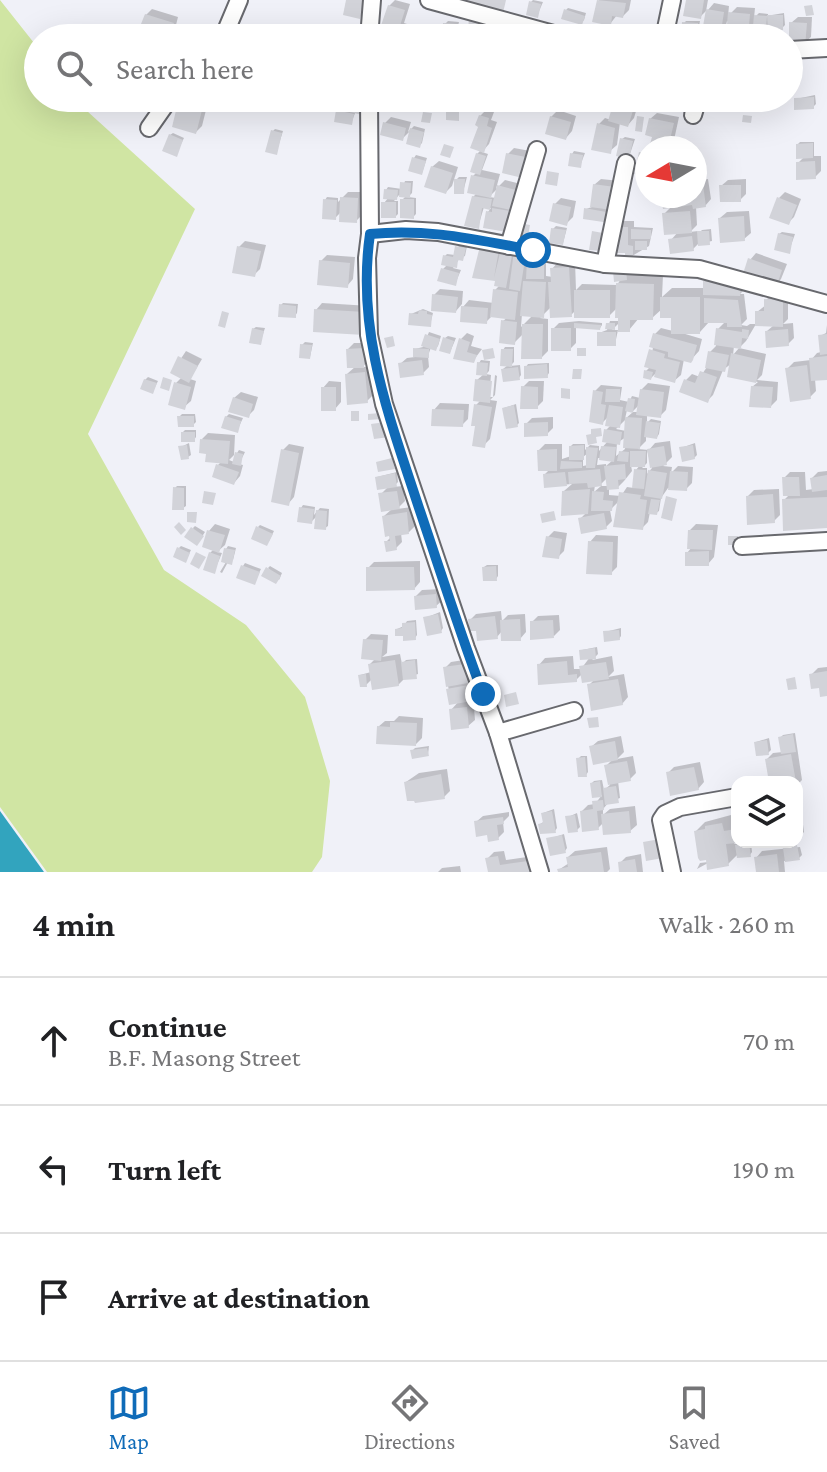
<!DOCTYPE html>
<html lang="en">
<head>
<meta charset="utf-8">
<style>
	body { margin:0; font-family:"Crimson Pro",serif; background:#f6f6f6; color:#202124 }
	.controls { position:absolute; right:24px; bottom:24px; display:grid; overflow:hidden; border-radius:16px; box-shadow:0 8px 32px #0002 }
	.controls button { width:72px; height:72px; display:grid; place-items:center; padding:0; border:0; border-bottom:2px solid #e0e0e0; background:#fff; color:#202124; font:40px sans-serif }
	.compass { position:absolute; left:635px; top:136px; width:72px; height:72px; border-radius:50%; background:#fff; box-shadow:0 8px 32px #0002; rotate:260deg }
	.stop { position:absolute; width:24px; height:24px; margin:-18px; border:6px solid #0f6bb8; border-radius:50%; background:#fff }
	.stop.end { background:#0f6bb8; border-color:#fff; box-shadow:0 2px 8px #0008 }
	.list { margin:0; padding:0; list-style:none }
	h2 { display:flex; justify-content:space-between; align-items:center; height:104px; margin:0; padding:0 32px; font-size:34px }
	h2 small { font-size:26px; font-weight:400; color:#757577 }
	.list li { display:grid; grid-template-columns:52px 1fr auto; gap:24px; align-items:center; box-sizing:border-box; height:128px; padding:0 32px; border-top:2px solid #e0e0e0 }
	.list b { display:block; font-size:30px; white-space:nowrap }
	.list p { margin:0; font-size:26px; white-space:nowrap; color:#757577 }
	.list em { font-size:26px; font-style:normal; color:#757577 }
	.icon { flex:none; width:44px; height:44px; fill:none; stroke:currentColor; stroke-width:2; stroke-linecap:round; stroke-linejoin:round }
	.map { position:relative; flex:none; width:827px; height:872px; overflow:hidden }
	.search { position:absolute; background:#fff; box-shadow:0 8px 32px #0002; left:24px; right:24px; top:24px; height:88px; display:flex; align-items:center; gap:20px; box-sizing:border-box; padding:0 28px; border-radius:44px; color:#757577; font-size:30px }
	.sheet { height:488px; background:#fff }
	nav { display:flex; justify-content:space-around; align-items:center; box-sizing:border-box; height:112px; border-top:2px solid #e0e0e0; background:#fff; font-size:22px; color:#757577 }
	nav a { display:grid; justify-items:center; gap:4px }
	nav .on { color:#0f6bb8 }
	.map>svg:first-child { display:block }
	.green { fill:#d0e5a3 }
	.water { fill:#32a4be }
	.shadow { fill:#0003; fill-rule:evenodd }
	.building { fill:#d2d3d9 }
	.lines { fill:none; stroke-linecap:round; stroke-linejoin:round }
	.minor-casing { stroke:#68696e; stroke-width:20 }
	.minor { stroke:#fff; stroke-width:16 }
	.route { stroke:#0f6bb8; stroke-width:10 }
</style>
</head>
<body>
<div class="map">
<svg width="827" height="872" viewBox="0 0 827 872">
	<rect width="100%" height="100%" fill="#f0f1f8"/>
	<polygon class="green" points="0,0 38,48 38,98 77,98 87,111 195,209 88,434 164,570 246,625 305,697 330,781 322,857 312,872 47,872 0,807"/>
	<polygon class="water" points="0,811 44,872 0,872"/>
	<g class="shadow">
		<polygon points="395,0 410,4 404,23 416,27 412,38 380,36 389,6"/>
		<polygon points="533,0 543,2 537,16 531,2"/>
		<polygon points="599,0 631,0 629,10 623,16 617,15 610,24 595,21"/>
		<polygon points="688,0 708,0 706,11 700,17"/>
		<polygon points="714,3 729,6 728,16 737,7 755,8 754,18 759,13 768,14 768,19 772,15 784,13 785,25 782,28 767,28 764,36 755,30 747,38 727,21 723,38 703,38 708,10"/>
		<polygon points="568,8 586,13 584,20 581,23 565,11"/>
		<polygon points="152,9 178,17 176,25 170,31 146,15"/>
		<polygon points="798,17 812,17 811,37 804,43 791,23"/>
		<polygon points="448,21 459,22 456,34 445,24"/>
		<polygon points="686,21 700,21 697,38 683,38 684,23"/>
		<polygon points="638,26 652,29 650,38 634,38"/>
		<polygon points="815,95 816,104 813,107 796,99"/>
		<polygon points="181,98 209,98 202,126 196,132"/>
		<polygon points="620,98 639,101 634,118 628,125 620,122 617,145 610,151 599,124 605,118 611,120"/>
		<polygon points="353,101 365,105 356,111 351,123 338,111 341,109 349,111"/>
		<path d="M487,109L494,112L491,120L497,122L489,144L482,152L488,154L482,170L500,174L496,189L505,180L521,184L512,224L488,212L491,208L484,207L478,227L473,197L477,193L473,176L477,172V154L481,150L480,116ZM499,187L496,198L489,197Z"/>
		<polygon points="558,110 576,116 572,131 566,138 551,117"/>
		<polygon points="657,113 679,117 674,140 668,145 676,147 647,148 647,170 644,174 641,153 647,147 654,143 650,119"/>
		<polygon points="391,117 411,122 408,132 414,126 425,129 422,143 419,146 412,129 402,139 385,123"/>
		<polygon points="275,129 283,131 276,153 273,131"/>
		<polygon points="173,133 184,138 176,154 170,135"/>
		<polygon points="625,137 635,139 629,157 622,139"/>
		<polygon points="800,142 814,142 814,156 821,156 821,171 815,177 798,163 804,157 798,144"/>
		<polygon points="514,148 536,152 532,170 508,154"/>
		<polygon points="574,151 585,153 580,166 572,154"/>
		<polygon points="416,155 427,158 422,173 414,158"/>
		<polygon points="439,161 458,167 452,186 446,192 432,167"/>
		<polygon points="459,177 467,177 463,192 456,180"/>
		<polygon points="601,179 620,181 612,219 586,209 592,207 594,185"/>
		<polygon points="708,179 711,199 705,206 696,207 697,225 690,232 698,231 698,234 702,230 711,229 712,241 698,244 693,249 671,240 678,232 664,214 672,206 663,196 695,196 695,181"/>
		<polygon points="746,179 746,194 740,200 721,186 728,180"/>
		<polygon points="405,181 413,181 412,193 408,197 416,198 416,214 413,217 402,200 407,195 399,195 394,201 398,201 398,214 396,216 384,203 389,197 386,190 388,187 402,189"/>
		<polygon points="348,192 363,192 362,215 356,221 342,211 335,218 325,200 327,197 338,198 338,202"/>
		<polygon points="785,192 801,199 794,217 788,223 779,198"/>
		<polygon points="561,198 576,201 573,217 566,224 555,204"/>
		<polygon points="749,211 751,233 744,239 720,218 727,212"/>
		<polygon points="623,221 634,221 634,227 653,228 649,246 632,256 617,228"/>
		<polygon points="556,226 567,228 563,243 553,229"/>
		<polygon points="782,232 795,234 789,251 779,234"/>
		<polygon points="245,241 266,245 260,269 254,275 239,247"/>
		<polygon points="459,245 467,246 465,256 460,258 453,268 461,270 455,284 443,269 448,264 445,256 447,254 455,255"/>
		<path d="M482,247L530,255L529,259H546V276L553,277L552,269L558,262L575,261L576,290L582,284L617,285L628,268V274L663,275L662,297L672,288H705V282L711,276L744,277L750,260L756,253L787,264L781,279L775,286L746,288L740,294H744L747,319L741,325L747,326L750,324H756L746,341L740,347L734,346L733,355L739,348L766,354L762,375L757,380L778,382L777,400L771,406L752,387L758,382L729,376L732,363L723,370L713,395L707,401L686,380L692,374L700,377L707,367L710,352L716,346L718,329L726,321L709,322L700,332L682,333L702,339L699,351L690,361L684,359L681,375L674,381L658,371L651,378L646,371L650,367L655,334L661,328L673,331V316L662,309L652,318H639L629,330L620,322L612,330H618L615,344L599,333L607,330L610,321H620L617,308L609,316L576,310L571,315L551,307L540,318L548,319V351L542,357L524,333L514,343L503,321L508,317L493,315L486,322L463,307L469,300L494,303L495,290L500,285L497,280L474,276ZM522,314L533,315L521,327Z"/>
		<polygon points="327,255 355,257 353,279 347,286 321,261"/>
		<polygon points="440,289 463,291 462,304 456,311 434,295"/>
		<polygon points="772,294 788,294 788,319 783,324 793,323 794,338 788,344 767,331 774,325 757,312 766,305 766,300"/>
		<polygon points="283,303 298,304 297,313 295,316 281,305"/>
		<polygon points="322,303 370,306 369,327 316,310"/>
		<polygon points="423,309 433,313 430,325 411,314"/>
		<polygon points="579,321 602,323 602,325 600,328 576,326 576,343 570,349 553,329 559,323"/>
		<polygon points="827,325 827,378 815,379 816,391 810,397 788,368 794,362 811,360 817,353 821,352 820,336 826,333"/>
		<polygon points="256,327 265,328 260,343 253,329"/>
		<polygon points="429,332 441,336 438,346 436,348 431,347 428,356 429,367 423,373 400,364 407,358 415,357 415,349 423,347"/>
		<polygon points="467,333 474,336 471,346 482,349 473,361 455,358 461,339"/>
		<polygon points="448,336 456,338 450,352 445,338"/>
		<polygon points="305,342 313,343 310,357 302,345"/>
		<polygon points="354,343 370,343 370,360 362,367 370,367 373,395 367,401 347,374 356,366 348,349"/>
		<polygon points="505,347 514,347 514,362 510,366 520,365 521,375 519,378 503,369 508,365 503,350"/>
		<polygon points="186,351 202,359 190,379 196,381 191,401 184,407 176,383 182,377 172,372"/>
		<polygon points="481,360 490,361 489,371 486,374 491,375 489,397 493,397 495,375 497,376 495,395 490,400 497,401 490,439 484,445 476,405 481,400 477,380 484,374 479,363"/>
		<polygon points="549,363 549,373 547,376 526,367 528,364"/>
		<polygon points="148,377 158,381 153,391 145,380"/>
		<polygon points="329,381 341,382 341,402 335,409 323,388"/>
		<polygon points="529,381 544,381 543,401 537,407 523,387"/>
		<path d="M648,383L670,386L666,410L660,416L647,414V423L651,419L661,421L659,434L657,437L646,435V441L638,449L649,450L655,443L670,441L672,457L663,466L672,467L671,473L678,466L693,467L692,483L686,489L668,488L661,498L659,511L656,513L650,512L648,522L642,528L620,500L610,510L612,521L606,527L580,519L586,513L564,491L572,484L546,486L545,474L550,469L539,450L545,444H562V459L571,456V446L573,444H585V450L590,445L599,446V451L608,441L606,430L611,425L609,416L603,422L595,391L601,385L622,387L620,400L629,402L632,396L640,398L641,390ZM640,404L638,412H633L625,419L627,410L633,411ZM626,419V431L616,429ZM626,437L625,449L616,456L617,443ZM647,450L652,468L647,474V468H642L647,463ZM588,453V465L583,466V457ZM598,458L613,460L606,466V464L597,465ZM631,465H640L636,470L634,488L627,487L621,496L609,495V488L618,487L624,481L632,471ZM607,478L609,486H601L594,492L595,485L601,484Z"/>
		<polygon points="241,392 258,397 254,410 248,416 234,398"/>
		<polygon points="440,403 469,404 468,419 462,425 434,410"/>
		<polygon points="516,404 519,423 517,425 504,408"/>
		<polygon points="182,414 195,414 196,422 193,425 179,417"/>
		<polygon points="229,414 243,418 237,431 226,417"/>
		<polygon points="553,417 553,428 547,434 526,424 532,418"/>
		<polygon points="185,430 196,430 196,437 194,440 183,432"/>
		<polygon points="208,433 235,435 234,455 229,460 234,462 237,453 239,450 245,452 239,464 243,465 240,476 234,483 218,465 222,461 208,452 202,439"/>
		<polygon points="189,443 191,455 188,457 181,447"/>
		<polygon points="695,443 697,455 694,458 681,448"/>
		<polygon points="289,444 304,447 294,497 288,504 283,450"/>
		<polygon points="827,471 827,526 784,500 790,494 784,478 790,472 805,472 806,490 814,489 812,478 818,472"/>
		<polygon points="397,472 398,482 393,487 403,486 405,501 397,509 412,507 415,526 409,532 401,533 402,542 396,548 386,542 394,534 384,516 392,509 381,494 389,486 377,477"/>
		<polygon points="177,486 186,486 186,506 183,508 175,488"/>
		<polygon points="779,489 780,515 774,521 748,496 754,490"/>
		<polygon points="303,505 315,507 314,515 320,508 329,509 328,526 325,528 317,516 311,522 301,508"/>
		<polygon points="215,524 230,529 225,545 217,552 222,553 214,572 210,553 214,549 209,531"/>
		<polygon points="696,524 718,525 714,557 708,564 687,553 692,547 690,530"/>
		<polygon points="260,525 274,531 269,541 258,527"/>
		<polygon points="195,526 205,532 199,541 193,528"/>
		<polygon points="554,531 567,533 564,551 558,557 548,537"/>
		<polygon points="596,535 618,536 617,567 611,573 590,542"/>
		<polygon points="181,546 191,550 186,560 179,548"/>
		<polygon points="228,546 236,548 233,560 228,562 222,573 220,572 226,562 226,549"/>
		<polygon points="420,561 420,582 414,589 368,568 374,562"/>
		<polygon points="245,563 261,569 254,583 243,566"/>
		<polygon points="487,565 498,565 498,576 496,579 484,567"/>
		<polygon points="270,566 282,573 279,580 268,568"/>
		<polygon points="442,589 443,600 436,606 416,596 422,590"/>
		<polygon points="501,611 502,621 508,615 525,614 526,632 520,639 502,631 497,637 477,629 470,620 476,614"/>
		<polygon points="440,612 443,628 441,631 425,618"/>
		<polygon points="559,615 560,630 554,636 532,622 538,616"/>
		<polygon points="416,620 417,635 415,638 397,629 404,626 407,621"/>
		<polygon points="621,628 621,636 619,639 605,632"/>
		<polygon points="371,634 388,635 387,653 382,657 400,654 402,664 406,660 417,659 418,674 405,678 398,685 372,679 366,685 360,675 371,672 370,664 376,658 365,640"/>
		<polygon points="597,647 598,654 592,660 612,656 614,671 608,677 624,674 628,697 622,704 589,685 595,679 582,674 576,680 539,665 545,658 573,656 574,669 581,669 590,657 582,650"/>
		<polygon points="470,659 475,720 468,726 451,710 459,701 451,703 445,668 451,662"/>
		<polygon points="827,667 827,694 811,675 818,668"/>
		<polygon points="399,716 423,718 422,738 416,744 378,727 385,721 394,721"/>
		<polygon points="795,733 802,780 797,785 797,782 771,782 767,759 773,753 783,752 780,738 783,735"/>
		<polygon points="621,736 624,752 617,759 633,756 636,773 630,779 618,781 620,798 609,802 603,809 603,815 610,809 635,806 637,825 630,831 604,822 598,828 582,811 588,805 595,804 602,795 594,796 592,783 594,781 602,780 604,790 610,785 606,766 613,759 591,747 598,741"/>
		<polygon points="769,738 771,750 768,753 756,742"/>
		<polygon points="429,746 428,755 412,751 415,748"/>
		<polygon points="581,756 587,756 588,772 586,775 578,759"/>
		<polygon points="700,762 704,782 698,789 668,773 674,767"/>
		<polygon points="447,769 450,791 444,797 406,782 419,773"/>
		<polygon points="554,809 557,828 555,831 540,824 545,821 543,813"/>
		<polygon points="509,812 509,816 503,822 504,832 498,838 476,822 483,816"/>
		<polygon points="577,813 580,827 577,830 568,817"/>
		<polygon points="731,815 734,823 737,822 737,840 734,844 751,842 752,852 750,855 738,854 728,864 708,863 697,869 700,863 708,862 696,831 705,822"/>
		<polygon points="797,817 802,817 804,832 797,839"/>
		<polygon points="564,834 567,848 565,851 549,839"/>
		<polygon points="607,847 610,869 607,872 560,872 560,869 569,863 568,857 575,851"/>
		<polygon points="800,847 802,855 799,858 784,861 785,872 758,872 756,858 762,851"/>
		<polygon points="504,851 506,860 534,856 537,872 490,872 487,859 494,852"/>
		<polygon points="641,854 643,872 621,872 620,863 626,857"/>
		<polygon points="460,866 461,872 438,872 442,868"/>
	</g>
	<g class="building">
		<polygon points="346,0 365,0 360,19 343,15"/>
		<polygon points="457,0 506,0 503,13"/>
		<polygon points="597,0 626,3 623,18 612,16 611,26 592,22"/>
		<polygon points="686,0 704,0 701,19 683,16"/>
		<polygon points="529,1 541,4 538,18 526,15"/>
		<polygon points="388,5 405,10 399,29 411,33 409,38 377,37"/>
		<polygon points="812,5 814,15 806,16 804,6"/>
		<polygon points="564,9 585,16 582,25 561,19"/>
		<polygon points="706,9 724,12 720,38 701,38"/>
		<polygon points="728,12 750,14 748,38 726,38"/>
		<polygon points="145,14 174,23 170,34 141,24"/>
		<polygon points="754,15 767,16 765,38 752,37"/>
		<polygon points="767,15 783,15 783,30 768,30"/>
		<polygon points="469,19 488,22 486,38 473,38 474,31 468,29"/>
		<polygon points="682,22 698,23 698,38 681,38"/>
		<polygon points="789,22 807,23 805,46 789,44"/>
		<polygon points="443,23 457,24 456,36 442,35"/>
		<polygon points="634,28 650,31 649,38 632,38"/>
		<polygon points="814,97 814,109 794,110 794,98"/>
		<polygon points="179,98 205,98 196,134 172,127"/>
		<polygon points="556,98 578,98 576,105"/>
		<polygon points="644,98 688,98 685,111 644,101"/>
		<polygon points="739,98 756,98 755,110 738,107"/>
		<polygon points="614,101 634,107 628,127 608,121"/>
		<polygon points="348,103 364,107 362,115 346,111"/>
		<polygon points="336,110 354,114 352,125 334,122"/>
		<polygon points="446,111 459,112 459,121 446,120"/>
		<polygon points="423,112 432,113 430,123 421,122"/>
		<polygon points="479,115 489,118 487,126 492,128 484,153 470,148 478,127 475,125"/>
		<polygon points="743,115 752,116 751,123 742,122"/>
		<polygon points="550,116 571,122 566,140 545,134"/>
		<polygon points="637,116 644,117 642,132 635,131"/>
		<polygon points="649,118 674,123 668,148 650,144 652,137 645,135"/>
		<polygon points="383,122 406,128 403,141 380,135"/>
		<polygon points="597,123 615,128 611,154 591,150"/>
		<polygon points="410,128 424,132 420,148 406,144"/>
		<polygon points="271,130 282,133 277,155 265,152"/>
		<polygon points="169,134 183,140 177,157 162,151"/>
		<polygon points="620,138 633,141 629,159 616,156"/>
		<polygon points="813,143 813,158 796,159 796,144"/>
		<polygon points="444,144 454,147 450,158 440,155"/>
		<polygon points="639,152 647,154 644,176 634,174"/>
		<polygon points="476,153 486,156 480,175 470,172"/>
		<polygon points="506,153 531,158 527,179 502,173"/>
		<polygon points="570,153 583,155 581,168 568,166"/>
		<polygon points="412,157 426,161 422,175 408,171"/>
		<polygon points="815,161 816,179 796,180 796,162"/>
		<polygon points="431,166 453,173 446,194 424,187"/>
		<polygon points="547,171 559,173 557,186 545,184"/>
		<polygon points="471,175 495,180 491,198 467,193"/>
		<polygon points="454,179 465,179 464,194 454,194"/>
		<polygon points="400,182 411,183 410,198 399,197"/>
		<polygon points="593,184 615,187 612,210 590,207"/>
		<polygon points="703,184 706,207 693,209 692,205 663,209 661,196 695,196 695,185"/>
		<polygon points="497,185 516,190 511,210 492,206"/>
		<polygon points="719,185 741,185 741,202 720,202"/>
		<polygon points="384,189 398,190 397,200 383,199"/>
		<polygon points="472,196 492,199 490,210 482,208 479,229 464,226"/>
		<polygon points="340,197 358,198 357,223 339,222"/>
		<polygon points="777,197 797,205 789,225 769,218"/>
		<polygon points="323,199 337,200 336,220 322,219"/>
		<polygon points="400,199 414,199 414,219 400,218"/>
		<rect x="381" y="202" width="15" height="16"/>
		<polygon points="553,203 571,207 567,226 549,221"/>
		<polygon points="492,208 510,211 507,232 483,228 486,211 492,212"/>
		<polygon points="584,208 612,213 610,223 583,219"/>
		<polygon points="690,211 692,233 664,235 662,213"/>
		<polygon points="744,216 745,241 720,243 718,218"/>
		<polygon points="519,223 530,225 527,242 516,239"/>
		<polygon points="615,227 628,227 628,245 633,246 633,258 625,258 625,253 615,253"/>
		<polygon points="551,228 566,230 563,245 549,243"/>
		<polygon points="631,229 651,230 651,239 631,239"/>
		<polygon points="592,231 603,233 601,251 589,250"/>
		<polygon points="697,231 709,231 710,245 698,246"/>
		<polygon points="778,233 793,237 790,254 774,250"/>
		<polygon points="692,236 694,251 670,254 668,239"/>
		<rect x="635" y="241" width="12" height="9"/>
		<polygon points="237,246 261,251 255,277 232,273"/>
		<polygon points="455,246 466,248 463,261 458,260 457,268 441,265 443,255 453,257"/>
		<polygon points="480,246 499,249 494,278 500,253 512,255 506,288 494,286 495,281 472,278"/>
		<polygon points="514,251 526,253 520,291 509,289"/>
		<polygon points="748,258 782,270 776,288 742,277"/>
		<polygon points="319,260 350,263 348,288 317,285"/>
		<polygon points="527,261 544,261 544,279 526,279"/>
		<polygon points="569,267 572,317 550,318 548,282 551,282 550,268"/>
		<polygon points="441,268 459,273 456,286 437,281"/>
		<polygon points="626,270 627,280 614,282 613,271"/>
		<polygon points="523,281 546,282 544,318 520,316"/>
		<polygon points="703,281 741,282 740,296 703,295"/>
		<polygon points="616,283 654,284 653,320 630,320 630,332 618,332 618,318 615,318"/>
		<polygon points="493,289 518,292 515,320 490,317"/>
		<rect x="574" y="290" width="36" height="28"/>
		<polygon points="432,294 458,297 456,313 431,311"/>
		<polygon points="660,297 700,297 700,334 671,334 671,318 660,318"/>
		<polygon points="704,298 738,300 742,327 727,327 727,323 704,323"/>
		<polygon points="764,299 783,300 783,327 755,326 755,311 764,311"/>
		<polygon points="279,304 296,306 296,318 278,317"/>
		<polygon points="461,306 488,308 487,324 460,322"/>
		<polygon points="314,309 365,312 364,335 313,332"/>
		<polygon points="419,310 427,311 427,314 432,315 431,327 408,325 409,313 418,314"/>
		<polygon points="222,311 229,313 225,328 218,326"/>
		<polygon points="501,320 517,322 515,345 499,343"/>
		<polygon points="574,323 601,325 600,330 574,328"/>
		<polygon points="606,323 615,323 615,330 605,329"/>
		<polygon points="522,324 543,324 542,359 521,359"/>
		<polygon points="252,328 264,331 261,345 249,343"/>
		<rect x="551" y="328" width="20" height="23"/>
		<polygon points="716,328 742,332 742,329 749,330 748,339 742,338 741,349 714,345"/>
		<polygon points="788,329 789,346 766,348 765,331"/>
		<rect x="597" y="332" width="19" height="14"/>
		<polygon points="653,333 697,345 693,360 691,363 668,357 668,352 649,347"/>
		<polygon points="425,334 440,339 436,351 421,346"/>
		<polygon points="827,334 827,354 820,355 818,335"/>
		<polygon points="393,336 395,346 387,348 384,338"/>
		<polygon points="443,337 454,341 450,354 439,351"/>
		<polygon points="459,338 470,342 467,352 477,355 474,363 453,359"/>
		<polygon points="300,344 312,345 310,359 299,358"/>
		<polygon points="364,348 364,368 347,368 346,349"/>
		<polygon points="413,348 429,349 429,358 413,357"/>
		<polygon points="493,348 495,358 484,360 482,350"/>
		<rect x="577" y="348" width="9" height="8"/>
		<polygon points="501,349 513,349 512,367 500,366"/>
		<polygon points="649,349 665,354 664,358 680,362 675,383 654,377 656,370 644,367"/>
		<polygon points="708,351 729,355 725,372 705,368"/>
		<polygon points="731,353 761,360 756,383 727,377"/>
		<polygon points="178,356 198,366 189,383 170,373"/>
		<polygon points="827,356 827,380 811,381 809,358"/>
		<polygon points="422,360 424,375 400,378 398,363"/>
		<polygon points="477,362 488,363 487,376 476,375"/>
		<polygon points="547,364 548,378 524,379 524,366"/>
		<polygon points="807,365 811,399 790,402 785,368"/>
		<polygon points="518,367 520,380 503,382 501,369"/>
		<polygon points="573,369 582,369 581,379 572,379"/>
		<polygon points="644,370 653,372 651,380 643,378"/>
		<polygon points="700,371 717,377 708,403 679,392 684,379 695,383"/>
		<polygon points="365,372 368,403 347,405 345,374"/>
		<polygon points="163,377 172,380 169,391 160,388"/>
		<polygon points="144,379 157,383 153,394 140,389"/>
		<polygon points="475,379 492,381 490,403 473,401"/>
		<polygon points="174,382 191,387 185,410 168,405"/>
		<polygon points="521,386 538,387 538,409 520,409"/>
		<polygon points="751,386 773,387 771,408 749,407"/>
		<rect x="321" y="387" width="15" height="24"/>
		<polygon points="561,388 570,389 570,399 561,398"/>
		<polygon points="606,389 620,389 620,402 605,402"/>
		<polygon points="640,389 664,392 661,418 636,415"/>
		<polygon points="593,390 603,392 601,404 606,405 603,425 589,422"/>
		<polygon points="233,397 253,404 249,418 228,412"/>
		<polygon points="628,398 635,399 633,413 625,411"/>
		<polygon points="474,404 492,407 485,448 472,446 475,426 471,426"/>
		<polygon points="514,405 518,427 506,429 502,408"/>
		<polygon points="609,405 623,407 620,428 605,426"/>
		<polygon points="432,409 464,410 463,427 431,426"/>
		<rect x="351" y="411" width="8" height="10"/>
		<polygon points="381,413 381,419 368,420 368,414"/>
		<polygon points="177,416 194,416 194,427 178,427"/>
		<polygon points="225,416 241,421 238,433 221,428"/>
		<polygon points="625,417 642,418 640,449 623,448"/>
		<polygon points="646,421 660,423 657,439 644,437"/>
		<polygon points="386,422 389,437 374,439 371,424"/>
		<polygon points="548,422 548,436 524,437 524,423"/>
		<polygon points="601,428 602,436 596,437 597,443 588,445 586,435 591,434 591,429"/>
		<polygon points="604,429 622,432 620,445 602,442"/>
		<rect x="181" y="432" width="14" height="10"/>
		<polygon points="200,439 230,441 228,464 205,462 206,454 199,453"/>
		<polygon points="187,445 189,459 181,460 178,446"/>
		<polygon points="584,445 584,460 569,460 569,446"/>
		<polygon points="693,445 695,459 682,462 679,447"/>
		<polygon points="601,446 616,447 614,462 599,460"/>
		<polygon points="664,446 667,465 650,468 647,449"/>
		<polygon points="586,447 598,448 595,468 586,468"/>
		<polygon points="281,449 299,453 289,506 271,502"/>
		<polygon points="557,449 557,471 538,471 537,450"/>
		<polygon points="619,451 629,452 628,462 617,461"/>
		<polygon points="630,451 646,451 645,467 630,467"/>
		<polygon points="235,452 243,454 241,466 232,464"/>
		<polygon points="392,458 395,469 378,472 376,462"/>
		<polygon points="561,461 582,462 582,468 560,469"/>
		<polygon points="216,464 239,472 234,485 212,477"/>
		<polygon points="625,464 626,479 618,480 619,489 607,490 604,466"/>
		<polygon points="600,469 602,486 588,488 587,483 569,484 568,472"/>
		<polygon points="634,469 646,470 644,489 632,488"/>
		<polygon points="648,470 667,473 662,499 644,496"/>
		<polygon points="670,471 688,472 687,491 668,490"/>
		<polygon points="565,472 567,486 544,488 543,474"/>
		<polygon points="395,473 397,487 377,490 375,477"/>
		<polygon points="827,475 827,490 812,492 810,478"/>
		<polygon points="782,477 799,477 800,496 783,496"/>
		<polygon points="173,487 184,488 184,510 172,510"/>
		<polygon points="590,489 588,514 561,516 562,491"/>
		<polygon points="204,491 216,493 213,505 202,503"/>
		<polygon points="397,491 400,509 381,512 378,493"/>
		<polygon points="592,491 604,492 603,500 613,501 612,511 591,511"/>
		<polygon points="619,492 641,495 640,499 647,500 643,530 613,527"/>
		<polygon points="773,494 775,523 747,525 746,496"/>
		<polygon points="666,496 677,499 672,521 661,518"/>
		<polygon points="827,497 827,528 783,531 782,499"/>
		<polygon points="651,499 660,500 657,515 648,514"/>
		<polygon points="299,507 314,509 312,524 297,522"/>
		<polygon points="316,510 327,511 326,530 314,529"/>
		<polygon points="554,511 556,520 542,523 540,514"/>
		<polygon points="187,512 197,512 196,523 187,522"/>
		<polygon points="407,512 409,534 395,536 397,550 386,552 384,541 390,541 389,536 385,537 382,516"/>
		<polygon points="604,513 607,529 581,534 578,518"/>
		<polygon points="179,522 186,530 181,535 174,527"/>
		<polygon points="256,526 273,534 267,546 251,539"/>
		<polygon points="191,527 204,536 197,546 184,537"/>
		<polygon points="207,530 225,535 219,553 202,547"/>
		<polygon points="688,530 713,530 712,550 687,549"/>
		<polygon points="546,536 562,539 559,559 542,557"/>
		<rect x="728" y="536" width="10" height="9"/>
		<polygon points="588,541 613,542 612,575 586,574"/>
		<polygon points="177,547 190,553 186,563 173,557"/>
		<polygon points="224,548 235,550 232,565 221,562"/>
		<polygon points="709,551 709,566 685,566 685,552"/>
		<polygon points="196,552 206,557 199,569 190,564"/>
		<polygon points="209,552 220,556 215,574 203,570"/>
		<polygon points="241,565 260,572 255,585 236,578"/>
		<polygon points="496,566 497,581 483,581 482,567"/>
		<polygon points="266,567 281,576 276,584 261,576"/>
		<polygon points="366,567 414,567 415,590 366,591"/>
		<polygon points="436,594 437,608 415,610 414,596"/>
		<polygon points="438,614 442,633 427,636 423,617"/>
		<polygon points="495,616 498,639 477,641 476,631 469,631 468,619"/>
		<polygon points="520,619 521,641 501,641 500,620"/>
		<polygon points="553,620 554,638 530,640 530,621"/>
		<polygon points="415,622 416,640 403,641 403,636 395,636 395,629 402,628 402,623"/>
		<polygon points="619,630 620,640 604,642 603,631"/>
		<polygon points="363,639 383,640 381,661 361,659"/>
		<polygon points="595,648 596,659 580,660 579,650"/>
		<polygon points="395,660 399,686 372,690 368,664"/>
		<polygon points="415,660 417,679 403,680 401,662"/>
		<polygon points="567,661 568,675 577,674 577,682 538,685 537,664"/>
		<polygon points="606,662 609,679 582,683 579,666"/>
		<polygon points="465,664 468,683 446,687 443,667"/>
		<polygon points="827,671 827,696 820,697 819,688 811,689 809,674"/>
		<polygon points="366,674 367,687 360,687 358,675"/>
		<polygon points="795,677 797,689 788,690 786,679"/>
		<polygon points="618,679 623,705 591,711 587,684"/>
		<polygon points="475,684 478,700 449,705 446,689"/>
		<polygon points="516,692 519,704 506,707 504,695"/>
		<polygon points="467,707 469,728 451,730 449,709"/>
		<polygon points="598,717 599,727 589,728 587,718"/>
		<polygon points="390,722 417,723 416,746 376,744 377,726 390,727"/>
		<polygon points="793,734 796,752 781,754 778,737"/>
		<polygon points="767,740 769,755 756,756 754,742"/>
		<polygon points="615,741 618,760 593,765 589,746"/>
		<polygon points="427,748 429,756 412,759 410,750"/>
		<polygon points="791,754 796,782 769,782 765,759"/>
		<polygon points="585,757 587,777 578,777 576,758"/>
		<polygon points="627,761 631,781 608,785 604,765"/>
		<polygon points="694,767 699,790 670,796 666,772"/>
		<polygon points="441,774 445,799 415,803 414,801 407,801 404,782"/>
		<polygon points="600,781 602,797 592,798 590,783"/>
		<polygon points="616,786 619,803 605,805 603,788"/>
		<polygon points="603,800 604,810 597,811 599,830 582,832 580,811 593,809 592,801"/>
		<polygon points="552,811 556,833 540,834 538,824 543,823 541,813"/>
		<polygon points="629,811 631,833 603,835 601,814"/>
		<polygon points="575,815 578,832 568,833 565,816"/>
		<polygon points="503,817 504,824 497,825 499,840 488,842 487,835 476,837 474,821"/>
		<polygon points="722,823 724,831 736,829 737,843 726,844 729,866 707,870 706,860 700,861 698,858 694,831 705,829 705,826"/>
		<polygon points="562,835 566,853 550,856 546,838"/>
		<polygon points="660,839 663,858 646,861 643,842"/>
		<polygon points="749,843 751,857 737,858 735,845"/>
		<polygon points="797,845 800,860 785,862 783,848"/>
		<polygon points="601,852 604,872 558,872 557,869 568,867 566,857"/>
		<polygon points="777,854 779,872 756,872 754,857"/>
		<polygon points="498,856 500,865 528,861 530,872 488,872 485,858"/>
		<polygon points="635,859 637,872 619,872 618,862"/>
	</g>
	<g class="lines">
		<defs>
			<g id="minor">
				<polyline points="429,0 568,38"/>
				<polyline points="223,38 239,0"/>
				<polyline points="369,38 372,0"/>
				<polyline points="664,38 672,0"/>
				<polyline points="789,50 827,48"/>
				<polyline points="369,98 370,234 367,258 369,335 384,404 466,648 498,733 540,872"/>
				<polyline points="621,99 621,98"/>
				<polyline points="693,115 698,98"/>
				<polyline points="149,128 170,98"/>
				<polyline points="370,234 406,230 438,232 605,264 699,269 827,304"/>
				<polyline points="509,246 537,150"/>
				<polyline points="605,264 626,163"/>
				<polyline points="742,546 827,541"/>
				<polyline points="498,733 574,711"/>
				<polyline points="672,872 661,820 665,814 680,807 737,797"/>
			</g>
		</defs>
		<use href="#minor" class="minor-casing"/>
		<use href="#minor" class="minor"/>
	</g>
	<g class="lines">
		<path class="route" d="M483,694C460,633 440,570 419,508C389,416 356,332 370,234C428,228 477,240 533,250"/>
	</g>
</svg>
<div class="controls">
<button><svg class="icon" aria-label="layers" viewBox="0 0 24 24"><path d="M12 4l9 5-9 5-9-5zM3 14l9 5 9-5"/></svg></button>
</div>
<svg class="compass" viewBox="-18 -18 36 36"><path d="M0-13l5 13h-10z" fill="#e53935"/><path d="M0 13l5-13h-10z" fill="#757577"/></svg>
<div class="stop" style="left:533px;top:250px"></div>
<div class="stop end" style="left:483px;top:694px"></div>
<div class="search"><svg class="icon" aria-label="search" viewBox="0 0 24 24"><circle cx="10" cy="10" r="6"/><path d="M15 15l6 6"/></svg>Search here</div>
</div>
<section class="sheet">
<h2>4 min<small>Walk · 260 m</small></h2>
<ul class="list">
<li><svg class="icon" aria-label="ahead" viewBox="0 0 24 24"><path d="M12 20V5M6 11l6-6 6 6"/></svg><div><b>Continue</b><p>B.F. Masong Street</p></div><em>70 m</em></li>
<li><svg class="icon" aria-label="left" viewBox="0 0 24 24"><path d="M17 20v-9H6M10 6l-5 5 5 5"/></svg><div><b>Turn left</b></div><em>190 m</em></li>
<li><svg class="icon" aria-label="arrive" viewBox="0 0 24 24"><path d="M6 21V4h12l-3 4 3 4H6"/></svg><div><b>Arrive at destination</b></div></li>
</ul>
</section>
<nav>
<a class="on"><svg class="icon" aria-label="map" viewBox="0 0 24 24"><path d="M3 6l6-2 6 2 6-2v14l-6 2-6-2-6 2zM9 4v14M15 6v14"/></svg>Map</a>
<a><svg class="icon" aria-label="directions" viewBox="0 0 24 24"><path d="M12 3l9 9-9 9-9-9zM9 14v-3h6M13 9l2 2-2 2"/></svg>Directions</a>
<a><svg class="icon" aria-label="saved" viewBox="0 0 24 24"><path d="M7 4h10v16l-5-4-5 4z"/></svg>Saved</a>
</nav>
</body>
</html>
